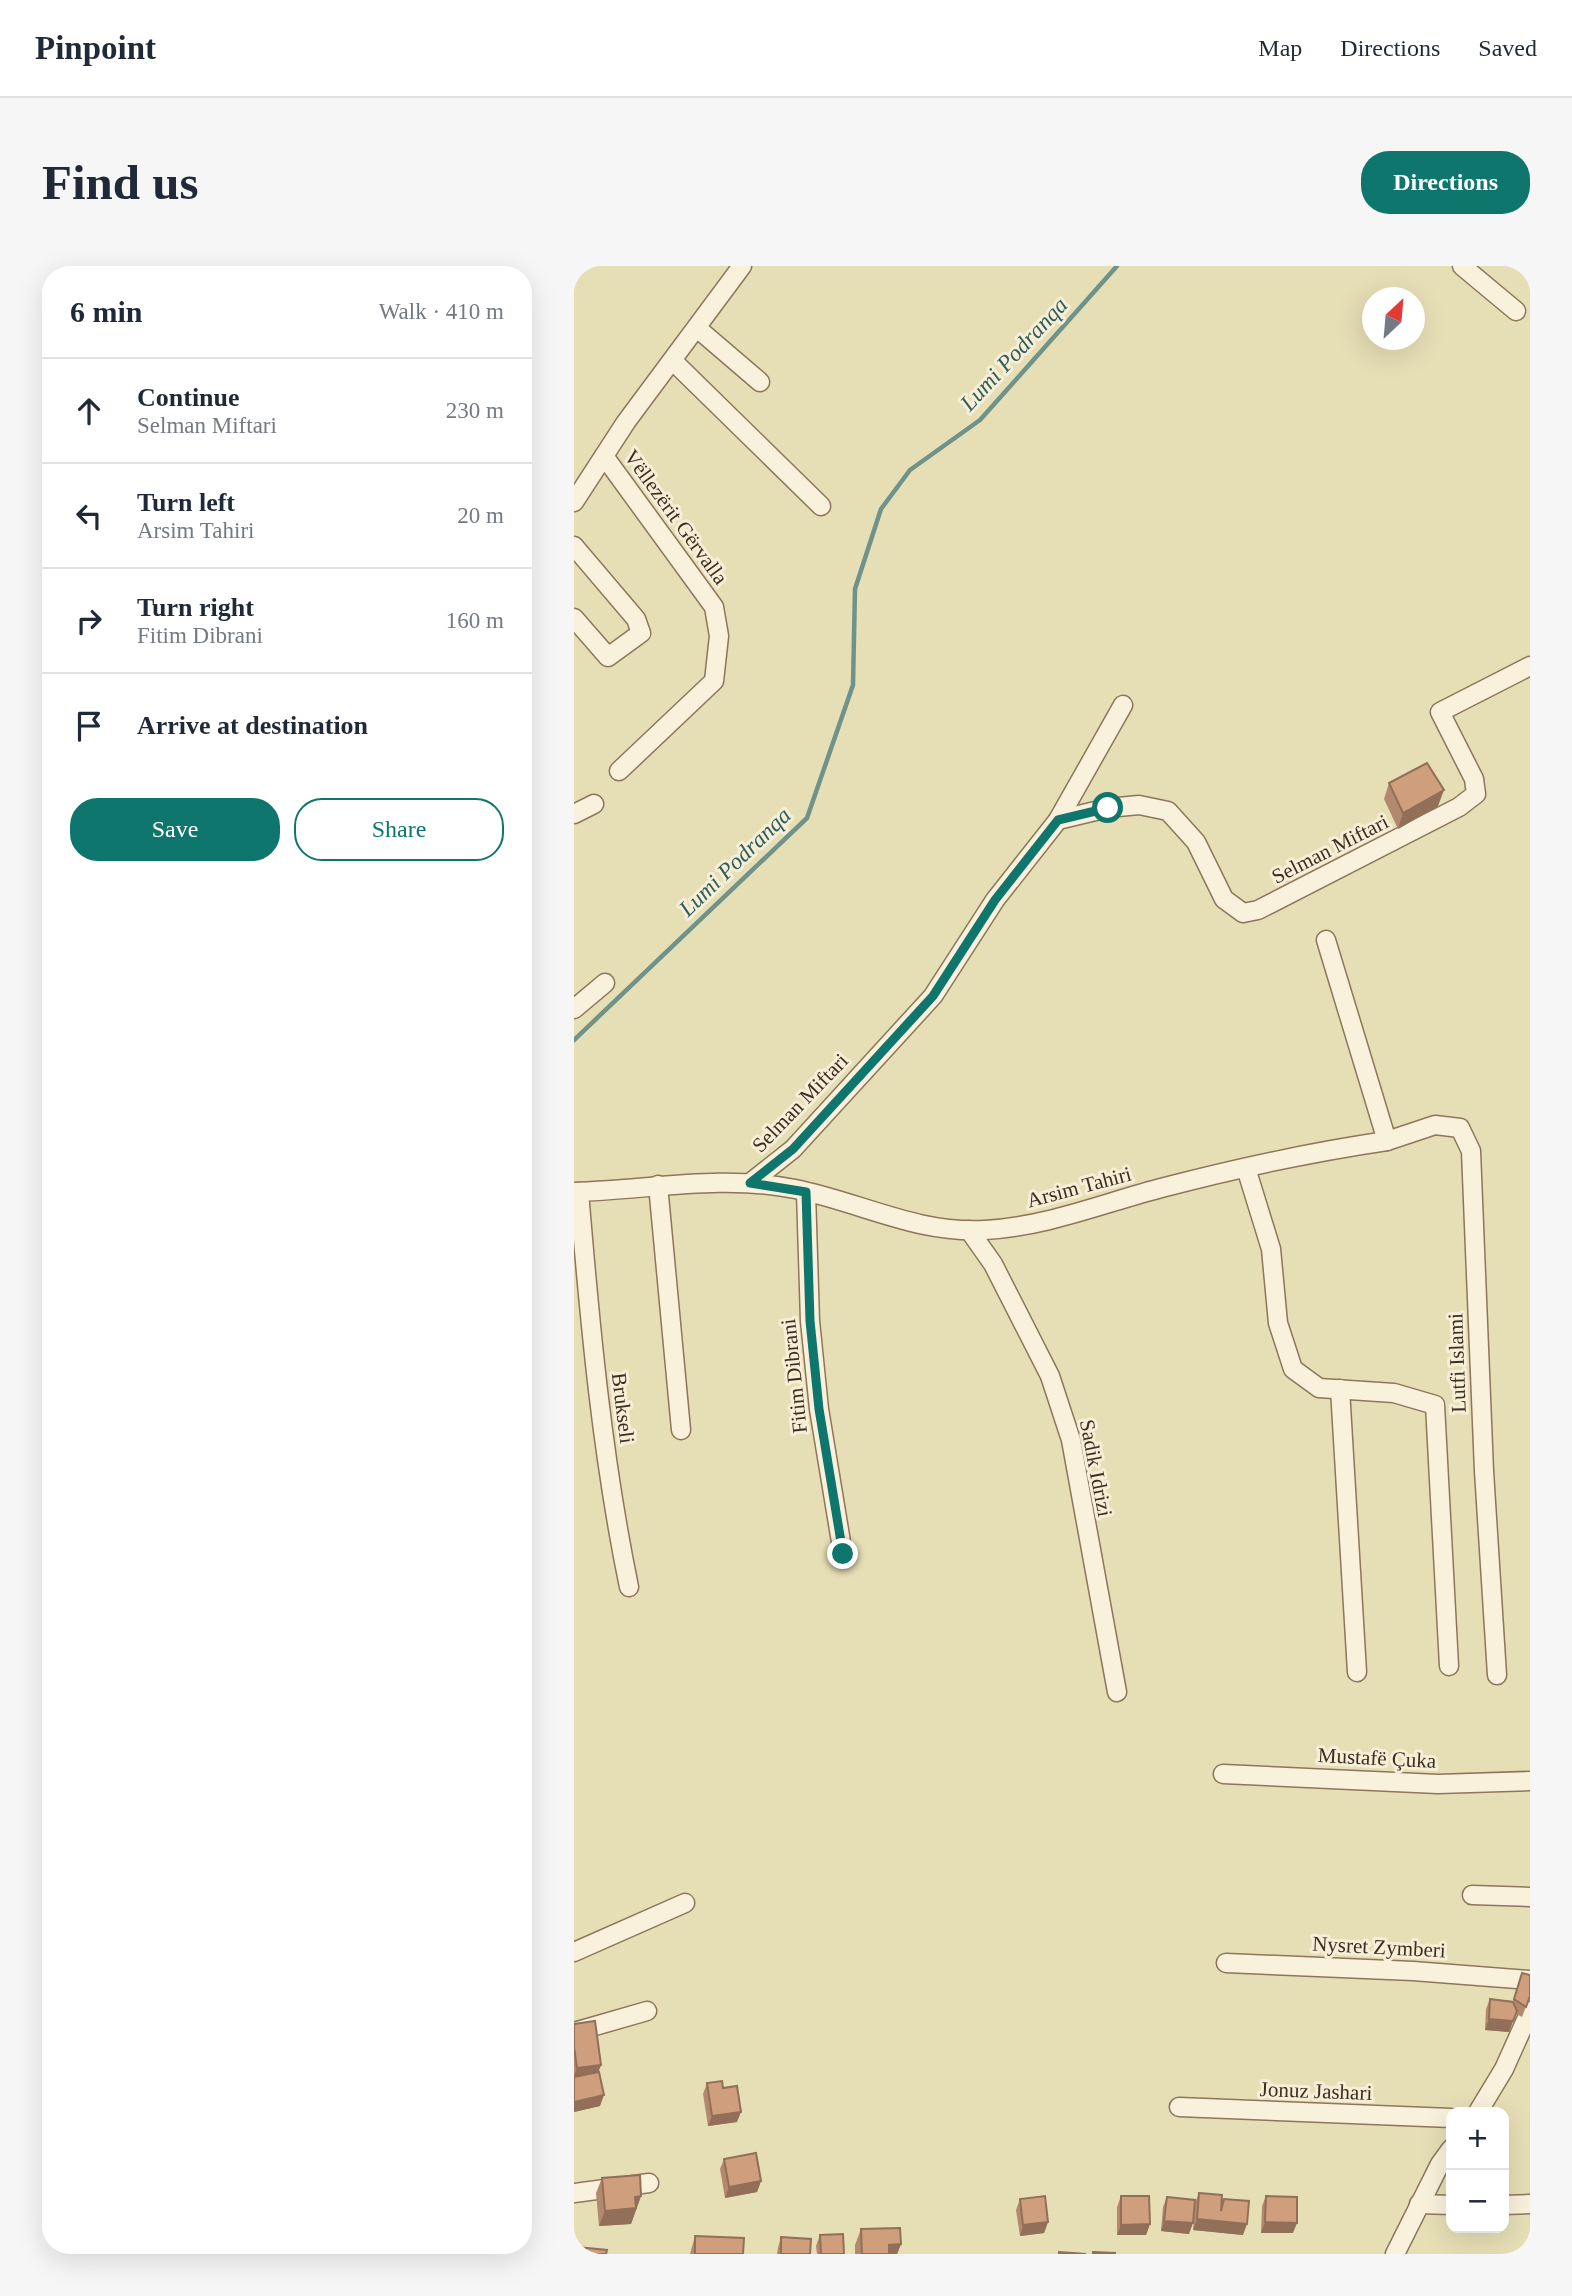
<!DOCTYPE html>
<html lang="en">
<head>
<meta charset="utf-8">
<style>
	body { margin:0; font-family:Georgia,serif; background:#f6f6f7; color:#1f2937 }
	.controls { position:absolute; right:21px; bottom:21px; display:grid; overflow:hidden; border-radius:14px; box-shadow:0 7px 28px #0002 }
	.controls button { width:63px; height:63px; display:grid; place-items:center; padding:0; border:0; border-bottom:2px solid #e0e1e3; background:#fff; color:#1f2937; font:35px sans-serif }
	.compass { position:absolute; left:788px; top:21px; width:63px; height:63px; border-radius:50%; background:#fff; box-shadow:0 7px 28px #0002; rotate:26deg }
	.stop { position:absolute; width:21px; height:21px; margin:-16px; border:5px solid #0f766e; border-radius:50%; background:#fff }
	.stop.end { background:#0f766e; border-color:#fff; box-shadow:0 2px 7px #0008 }
	.list { margin:0; padding:0; list-style:none }
	h2 { display:flex; justify-content:space-between; align-items:center; height:91px; margin:0; padding:0 28px; font-size:30px }
	h2 small { font-size:23px; font-weight:400; color:#747a83 }
	.list li { display:grid; grid-template-columns:46px 1fr auto; gap:21px; align-items:center; box-sizing:border-box; height:105px; padding:0 28px; border-top:2px solid #e0e1e3 }
	.list b { display:block; font-size:26px; white-space:nowrap }
	.list p { margin:0; font-size:23px; white-space:nowrap; color:#747a83 }
	.list em { font-size:23px; font-style:normal; color:#747a83 }
	.actions { display:flex; gap:14px; padding:21px 28px }
	.actions a { flex:1; padding:16px 0; border:2px solid #0f766e; border-radius:28px; text-align:center; font-size:24px; color:#0f766e }
	.actions .main { background:#0f766e; color:#fff }
	.icon { flex:none; width:38px; height:38px; fill:none; stroke:currentColor; stroke-width:2; stroke-linecap:round; stroke-linejoin:round }
	.map { position:relative; flex:none; width:956px; height:1988px; overflow:hidden; border-radius:28px }
	header { display:flex; align-items:center; gap:42px; box-sizing:border-box; height:98px; padding:0 35px; background:#fff; border-bottom:2px solid #e0e1e3 }
	header strong { font-size:33px }
	nav { display:flex; gap:38px; margin-inline-start:auto; font-size:24px }
	.intro { display:flex; align-items:center; justify-content:space-between; box-sizing:border-box; height:168px; padding:0 42px }
	h1 { margin:0; font-size:49px }
	.button { padding:18px 32px; border-radius:28px; background:#0f766e; color:#fff; font-size:24px; font-weight:700 }
	main { display:flex; gap:42px; padding:0 42px }
	aside { flex:1; background:#fff; border-radius:28px; box-shadow:0 7px 28px #0002 }
	.map>svg:first-child { display:block }
	.farmland { fill:#e6deb5; fill-rule:evenodd }
	.lines { fill:none; stroke-linecap:round; stroke-linejoin:round }
	.stream { stroke:#6f938a; stroke-width:4.5 }
	.street-casing { stroke:#8d765c; stroke-width:21 }
	.street { stroke:#faf1dc; stroke-width:18 }
	.wall { fill:#b2896c }
	.shaded-wall { fill:#916f58 }
	.building { fill:#cf9f7d; stroke:#916f58; stroke-width:2 }
	.route { stroke:#0f766e; stroke-width:9 }
	.labels { text-anchor:middle; dominant-baseline:central; stroke-width:6; stroke-linejoin:round; paint-order:stroke }
	.street-label { font-size:21px; fill:#3d2e20; stroke:#f7eed8 }
	.water-label { font-size:23px; font-style:italic; fill:#2f5d5a; stroke:#f7eed8 }
</style>
</head>
<body>
<header>
<strong>Pinpoint</strong>
<nav><a>Map</a><a>Directions</a><a>Saved</a></nav>
</header>
<div class="intro"><h1>Find us</h1><a class="button">Directions</a></div>
<main>
<aside>
<h2>6 min<small>Walk · 410 m</small></h2>
<ul class="list">
<li><svg class="icon" aria-label="ahead" viewBox="0 0 24 24"><path d="M12 20V5M6 11l6-6 6 6"/></svg><div><b>Continue</b><p>Selman Miftari</p></div><em>230 m</em></li>
<li><svg class="icon" aria-label="left" viewBox="0 0 24 24"><path d="M17 20v-9H6M10 6l-5 5 5 5"/></svg><div><b>Turn left</b><p>Arsim Tahiri</p></div><em>20 m</em></li>
<li><svg class="icon" aria-label="right" viewBox="0 0 24 24"><path d="M7 20v-9h11M14 6l5 5-5 5"/></svg><div><b>Turn right</b><p>Fitim Dibrani</p></div><em>160 m</em></li>
<li><svg class="icon" aria-label="arrive" viewBox="0 0 24 24"><path d="M6 21V4h12l-3 4 3 4H6"/></svg><div><b>Arrive at destination</b></div></li>
</ul>
<div class="actions"><a class="main">Save</a><a>Share</a></div>
</aside>
<div class="map">
<svg width="956" height="1988" viewBox="0 0 956 1988">
	<rect width="100%" height="100%" fill="#f0e4c8"/>
	<path class="farmland" d="M0,0H956V1988H0ZM799,32H841V74H799ZM877,1846H930V1962H877Z"/>
	<g class="lines">
		<polyline class="stream" points="0,774 233,552 279,419 281,323 307,243 336,204 406,154 543,0"/>
		<defs>
			<g id="street">
				<polyline points="888,0 942,45"/>
				<polyline points="123,62 186,116"/>
				<polyline points="99,95 247,240"/>
				<polyline points="30,190 140,341 145,370 140,415 45,505"/>
				<polyline points="0,236 52,156 168,0"/>
				<polyline points="0,280 62,353 67,367 34,391 0,352"/>
				<polyline points="0,548 20,538"/>
				<polyline points="484,554 549,439"/>
				<polyline points="0,743 31,717"/>
				<polyline points="813,875 861,859 886,862 897,885 910,1205 923,1409"/>
				<polyline points="672,902 697,983 704,1057 719,1103 745,1122 820,1127 861,1139 875,1400"/>
				<polyline points="176,917 219,883 359,730 421,634 484,554 534,542 565,539 594,545 622,576 650,633 669,647 684,644 885,541 902,528 900,513 866,446 956,400"/>
				<polyline points="84,919 107,1164"/>
				<path d="M0,926C74,924 147,908 221,923C286,936 343,968 411,964C472,961 532,936 591,921C664,902 738,886 813,875L752,674"/>
				<path d="M5,926C16,1059 28,1190 55,1321"/>
				<polyline points="232,926 236,1055 245,1143 269,1288"/>
				<polyline points="395,964 419,998 476,1110 497,1174 543,1426"/>
				<polyline points="766,1123 783,1406"/>
				<polyline points="649,1508 864,1518 956,1515"/>
				<polyline points="898,1629 956,1631"/>
				<polyline points="0,1686 111,1637"/>
				<polyline points="652,1697 839,1705 956,1714"/>
				<polyline points="0,1766 73,1745"/>
				<polyline points="605,1841 877,1852"/>
				<polyline points="904,1846 930,1803 956,1745"/>
				<polyline points="0,1927 75,1917"/>
				<polyline points="845,1938 877,1939"/>
				<polyline points="930,1939 956,1938"/>
				<polyline points="821,1988 866,1898 877,1883"/>
			</g>
		</defs>
		<use href="#street" class="street-casing"/>
		<use href="#street" class="street"/>
	</g>
	<g class="wall">
		<polygon points="815,517 864,540 824,563 810,533"/>
		<polygon points="948,1707 956,1730 948,1751 942,1748 935,1766 911,1764 912,1743 916,1733 939,1735"/>
		<polygon points="0,1758 27,1799 24,1806 26,1840 0,1846"/>
		<polygon points="133,1817 163,1856 134,1860 129,1828"/>
		<polygon points="150,1893 187,1915 183,1926 151,1932 146,1903"/>
		<polygon points="28,1912 67,1930 57,1958 25,1960 22,1927"/>
		<polygon points="625,1927 648,1939 650,1933 669,1969 619,1964 621,1937"/>
		<polygon points="547,1930 576,1958 572,1969 543,1969 543,1941"/>
		<polygon points="692,1930 719,1967 687,1967 688,1940"/>
		<polygon points="593,1931 615,1968 587,1965 589,1941"/>
		<polygon points="446,1933 474,1956 470,1967 446,1970 442,1944"/>
		<polygon points="287,1963 327,1978 323,1988 281,1988 281,1979"/>
		<polygon points="246,1969 270,1988 243,1988 242,1980"/>
		<polygon points="121,1970 169,1988 116,1988"/>
		<polygon points="207,1971 236,1988 203,1988 204,1982"/>
	</g>
	<g class="shaded-wall">
		<polygon points="870,524 864,540 824,563 829,547"/>
		<polygon points="915,1753 939,1755 935,1766 911,1764"/>
		<polygon points="27,1799 21,1815 0,1817 0,1810 3,1802"/>
		<polygon points="30,1829 26,1840 0,1846 0,1836"/>
		<polygon points="167,1846 163,1856 134,1860 138,1850"/>
		<polygon points="187,1915 183,1926 151,1932 155,1921"/>
		<polygon points="67,1930 57,1958 25,1960 31,1945 61,1931"/>
		<polygon points="623,1953 673,1958 669,1969 619,1964"/>
		<polygon points="590,1955 619,1957 615,1968 587,1965"/>
		<polygon points="474,1956 470,1967 446,1970 449,1959"/>
		<polygon points="691,1956 723,1957 719,1967 687,1967"/>
		<polygon points="576,1958 572,1969 543,1969 547,1959"/>
		<polygon points="327,1978 323,1988 312,1988 315,1979"/>
	</g>
	<g class="building">
		<polygon points="853,497 870,524 829,547 815,517"/>
		<polygon points="948,1707 956,1709 956,1730 952,1741 940,1733"/>
		<polygon points="916,1733 939,1736 943,1745 939,1755 915,1753"/>
		<polygon points="21,1755 27,1799 3,1802 0,1781 0,1758"/>
		<polygon points="25,1806 30,1829 0,1836 0,1811"/>
		<polygon points="148,1815 149,1822 163,1820 167,1846 138,1850 133,1817"/>
		<polygon points="182,1887 187,1915 155,1921 150,1893"/>
		<polygon points="66,1909 67,1930 61,1931 62,1942 31,1945 28,1912"/>
		<polygon points="625,1927 648,1929 647,1945 650,1933 675,1935 673,1958 623,1953"/>
		<polygon points="471,1930 474,1956 449,1959 446,1933"/>
		<polygon points="547,1930 575,1930 576,1958 547,1959"/>
		<polygon points="692,1930 723,1931 723,1957 691,1956"/>
		<polygon points="593,1931 621,1934 619,1957 590,1955"/>
		<polygon points="326,1962 327,1978 315,1979 315,1988 288,1988 287,1963"/>
		<polygon points="269,1968 270,1988 247,1988 246,1969"/>
		<polygon points="121,1970 170,1972 169,1988 121,1988"/>
		<polygon points="207,1971 237,1973 236,1988 207,1988"/>
		<polygon points="3,1981 33,1984 32,1988 3,1988"/>
		<polygon points="485,1986 512,1988 485,1988"/>
		<polygon points="519,1986 541,1987 541,1988 519,1988"/>
	</g>
	<g class="lines">
		<polyline class="route" points="269,1288 245,1143 236,1055 232,926 176,917 219,883 359,730 421,634 484,554 534,542"/>
	</g>
	<g class="labels">
		<g class="street-label">
			<text transform="translate(102 251) rotate(54)">Vëllezërit Gërvalla</text>
			<text transform="translate(756 583) rotate(-27)">Selman Miftari</text>
			<text transform="translate(226 837) rotate(-46)">Selman Miftari</text>
			<text transform="translate(505 921) rotate(-15)">Arsim Tahiri</text>
			<text transform="translate(883 1097) rotate(-92)">Lutfi Islami</text>
			<text transform="translate(220 1110) rotate(-96)">Fitim Dibrani</text>
			<text transform="translate(49 1142) rotate(83)">Brukseli</text>
			<text transform="translate(522 1202) rotate(79)">Sadik Idrizi</text>
			<text transform="translate(803 1492) rotate(3)">Mustafë Çuka</text>
			<text transform="translate(805 1681) rotate(3)">Nysret Zymberi</text>
			<text transform="translate(742 1825) rotate(2)">Jonuz Jashari</text>
		</g>
		<g class="water-label">
			<text transform="translate(440 88) rotate(-47)">Lumi Podranqa</text>
			<text transform="translate(161 596) rotate(-44)">Lumi Podranqa</text>
		</g>
	</g>
</svg>
<div class="controls">
<button>+</button>
<button>−</button>
</div>
<svg class="compass" viewBox="-18 -18 36 36"><path d="M0-13l5 13h-10z" fill="#e53935"/><path d="M0 13l5-13h-10z" fill="#747a83"/></svg>
<div class="stop" style="left:534px;top:542px"></div>
<div class="stop end" style="left:269px;top:1288px"></div>
</div>
</main>
</body>
</html>
